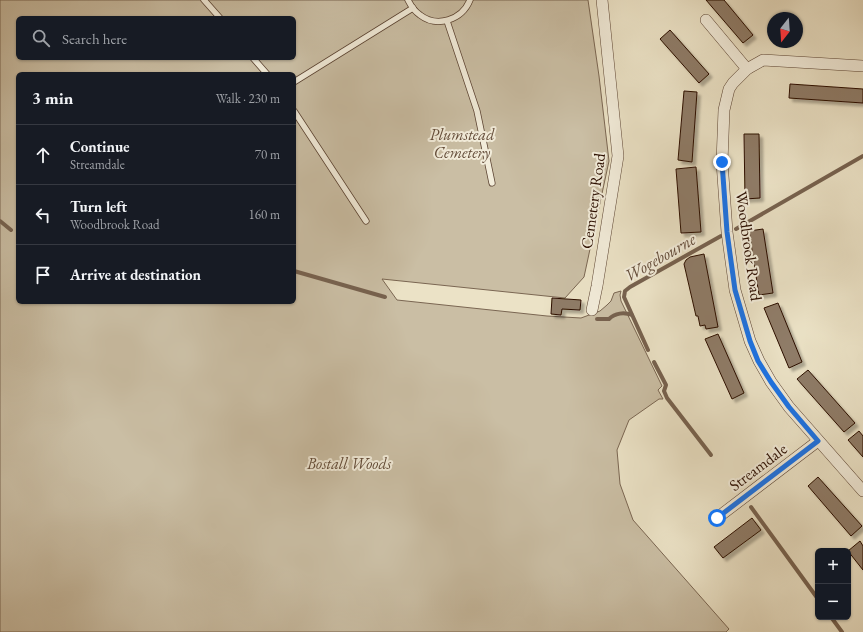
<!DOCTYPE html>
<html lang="en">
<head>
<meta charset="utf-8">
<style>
	body { margin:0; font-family:"EB Garamond",serif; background:#20242c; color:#f1f3f6 }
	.controls { position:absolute; right:12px; bottom:12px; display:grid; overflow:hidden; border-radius:6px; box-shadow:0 1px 3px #0004 }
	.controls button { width:36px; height:36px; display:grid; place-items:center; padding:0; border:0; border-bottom:1px solid #363941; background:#171b24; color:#f1f3f6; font:20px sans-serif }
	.compass { position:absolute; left:767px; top:12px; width:36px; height:36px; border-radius:50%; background:#171b24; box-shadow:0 1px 3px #0004; rotate:197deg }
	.stop { position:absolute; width:12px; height:12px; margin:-9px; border:3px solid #1a73e8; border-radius:50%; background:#fff }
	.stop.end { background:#1a73e8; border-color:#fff; box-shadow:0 1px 4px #0008 }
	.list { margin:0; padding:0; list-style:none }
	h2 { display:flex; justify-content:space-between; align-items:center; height:52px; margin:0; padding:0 16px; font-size:17px }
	h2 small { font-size:13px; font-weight:400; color:#9ea1a6 }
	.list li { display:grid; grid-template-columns:26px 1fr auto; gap:12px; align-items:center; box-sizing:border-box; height:60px; padding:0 16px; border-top:1px solid #363941 }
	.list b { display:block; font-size:15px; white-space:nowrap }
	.list p { margin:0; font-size:13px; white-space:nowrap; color:#9ea1a6 }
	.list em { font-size:13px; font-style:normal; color:#9ea1a6 }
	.icon { flex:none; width:22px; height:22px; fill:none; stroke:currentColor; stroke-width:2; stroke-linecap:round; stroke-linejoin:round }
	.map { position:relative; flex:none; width:863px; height:632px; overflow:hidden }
	.search { position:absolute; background:#171b24; box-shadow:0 1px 3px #0004; left:16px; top:16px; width:280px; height:44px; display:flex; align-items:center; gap:10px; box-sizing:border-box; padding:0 14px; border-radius:6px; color:#9ea1a6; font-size:15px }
	.panel { position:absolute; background:#171b24; box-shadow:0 1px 3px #0004; left:16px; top:72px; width:280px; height:232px; border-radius:6px }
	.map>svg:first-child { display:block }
	.green { fill:#cabea4; stroke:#7a6652; fill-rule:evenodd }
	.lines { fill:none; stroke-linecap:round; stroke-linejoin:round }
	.stream { stroke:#77624f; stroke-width:4 }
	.building { fill:#8f7c67; stroke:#2b0e00; filter:url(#shadow) }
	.lane-casing { stroke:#5b4332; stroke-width:7 }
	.street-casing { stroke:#5b4332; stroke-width:12 }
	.lane { stroke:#f2ecda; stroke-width:5.5 }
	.street { stroke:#f2ecda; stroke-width:11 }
	.route { stroke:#1a73e8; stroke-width:5 }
	.labels { text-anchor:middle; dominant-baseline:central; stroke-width:4; stroke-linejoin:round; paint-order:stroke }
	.park-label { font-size:16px; font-style:italic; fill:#634c39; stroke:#f2ecda }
	.street-label { font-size:16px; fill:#2b0e00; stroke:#f2ecda }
	.water-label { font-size:17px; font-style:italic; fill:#644d3b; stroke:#f2ecda }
</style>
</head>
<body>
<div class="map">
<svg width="863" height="632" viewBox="0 0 863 632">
	<defs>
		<filter id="shadow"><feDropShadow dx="3.5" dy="3.5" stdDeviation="1" flood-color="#0004"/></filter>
	</defs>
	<rect width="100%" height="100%" fill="#ebe2c6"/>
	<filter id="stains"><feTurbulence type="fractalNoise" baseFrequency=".005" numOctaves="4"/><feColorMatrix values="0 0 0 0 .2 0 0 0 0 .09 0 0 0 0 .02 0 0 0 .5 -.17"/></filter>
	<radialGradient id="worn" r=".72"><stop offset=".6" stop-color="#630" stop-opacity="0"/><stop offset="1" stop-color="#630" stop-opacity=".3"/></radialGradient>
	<path class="green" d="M0,0H588L599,76L609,161L584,277L565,298L382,279L397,300L547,316L581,318L600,311L607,305L611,301L614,293L621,291L620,295L621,301L662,386L658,390L663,399H659L629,420L617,450L620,484L633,520L729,629L726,632H0ZM18,18H294V58H18ZM18,74H294V302H18Z"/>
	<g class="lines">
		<g class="stream">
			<polyline points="0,221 11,230"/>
			<polyline points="736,229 863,156"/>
			<polyline points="294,271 385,297"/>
			<path d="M597,319H609C615,313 624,312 632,315"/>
			<polyline points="648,350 624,297 625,291 630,287 721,236"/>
			<polyline points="654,362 666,385 664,391 667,398 711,455"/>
			<polyline points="751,507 818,599"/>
			<polyline points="831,617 842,632"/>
		</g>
	</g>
	<g class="building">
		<polygon points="706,0 724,0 753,35 743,43"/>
		<polygon points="670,30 709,74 699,83 660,39"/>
		<polygon points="790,84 863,89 863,103 789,98"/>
		<polygon points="684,91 697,92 692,162 678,160"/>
		<polygon points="744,134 759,134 760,198 745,199"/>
		<polygon points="696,167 701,232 681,233 676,169"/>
		<polygon points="763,229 773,293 759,295 749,231"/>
		<polygon points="704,254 718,327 706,329 705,325 700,326 698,316 696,316 684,264 686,260 690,257"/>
		<polygon points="552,298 581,300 580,310 562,309 561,315 551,314"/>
		<polygon points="778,303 802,362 789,368 764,308"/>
		<polygon points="718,334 744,393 732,399 705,339"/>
		<polygon points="808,370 855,423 844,432 797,379"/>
		<polygon points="859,431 863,436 863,457 848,440"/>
		<polygon points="818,477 862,526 851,536 808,486"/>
		<polygon points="752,518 761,530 723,558 714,547"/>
		<polygon points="860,541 863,546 863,570 848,551"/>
	</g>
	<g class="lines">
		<defs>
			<g id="lane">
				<polyline points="204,0 220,18"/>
				<path d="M408,0C411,6 414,11 420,15C437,28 462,20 470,0"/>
				<polyline points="447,21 477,111 492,183"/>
				<polyline points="253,58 267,74"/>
				<polyline points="294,82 413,8"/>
				<polyline points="294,111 366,221"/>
			</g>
			<g id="street">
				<polyline points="706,20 747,69"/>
				<polyline points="863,66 763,60 747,69 733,83 729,89 724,110 722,162 727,232 735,290 750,341 759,361 771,382 789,407 863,491"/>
				<polyline points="592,310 597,286 618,156 602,0"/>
				<polyline points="717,518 818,441"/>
			</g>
		</defs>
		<use href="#lane" class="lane-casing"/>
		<use href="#street" class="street-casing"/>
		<use href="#lane" class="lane"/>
		<use href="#street" class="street"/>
	</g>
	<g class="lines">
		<polyline class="route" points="717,518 818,441 789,407 771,382 758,361 750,341 735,290 727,232 722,162"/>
	</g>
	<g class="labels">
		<g class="park-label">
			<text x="462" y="134">Plumstead<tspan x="462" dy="18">Cemetery</tspan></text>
			<text x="349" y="463">Bostall Woods</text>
		</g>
		<g class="street-label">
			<text transform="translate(593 201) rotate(-82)">Cemetery Road</text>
			<text transform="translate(749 246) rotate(82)">Woodbrook Road</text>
			<text transform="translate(758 467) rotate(-37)">Streamdale</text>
		</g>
		<g class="water-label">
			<text transform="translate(660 257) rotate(-30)">Wogebourne</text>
		</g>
	</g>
	<rect width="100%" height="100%" filter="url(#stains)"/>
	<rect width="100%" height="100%" fill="url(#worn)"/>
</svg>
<div class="controls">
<button>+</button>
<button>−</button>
</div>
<svg class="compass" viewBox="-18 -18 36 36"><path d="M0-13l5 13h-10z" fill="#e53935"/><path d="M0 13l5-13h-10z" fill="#9ea1a6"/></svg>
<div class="stop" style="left:717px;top:518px"></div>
<div class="stop end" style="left:722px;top:162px"></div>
<div class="search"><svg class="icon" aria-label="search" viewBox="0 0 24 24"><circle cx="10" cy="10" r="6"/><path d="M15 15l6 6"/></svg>Search here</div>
<section class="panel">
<h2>3 min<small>Walk · 230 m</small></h2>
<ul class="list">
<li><svg class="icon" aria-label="ahead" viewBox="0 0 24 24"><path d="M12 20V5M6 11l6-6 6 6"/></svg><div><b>Continue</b><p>Streamdale</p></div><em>70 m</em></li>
<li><svg class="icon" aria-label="left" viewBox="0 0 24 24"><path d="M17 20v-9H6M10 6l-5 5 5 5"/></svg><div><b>Turn left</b><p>Woodbrook Road</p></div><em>160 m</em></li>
<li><svg class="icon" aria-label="arrive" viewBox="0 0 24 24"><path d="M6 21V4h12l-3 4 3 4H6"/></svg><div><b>Arrive at destination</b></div></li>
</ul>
</section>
</div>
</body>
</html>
